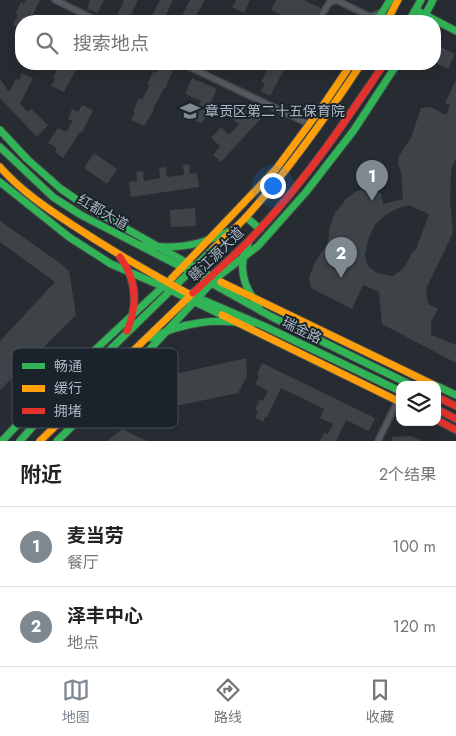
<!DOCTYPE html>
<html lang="zh">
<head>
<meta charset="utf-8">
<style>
	body { margin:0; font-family:Jost,"Noto Sans SC",sans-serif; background:#f2f2f2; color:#222 }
	.controls { position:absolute; right:15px; bottom:15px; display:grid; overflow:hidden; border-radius:10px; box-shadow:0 5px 20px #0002 }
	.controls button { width:45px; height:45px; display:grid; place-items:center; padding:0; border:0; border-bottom:1px solid #e0e0e0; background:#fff; color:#222; font:25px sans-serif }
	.you { position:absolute; left:272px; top:185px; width:18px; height:18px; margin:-12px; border:4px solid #fff; border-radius:50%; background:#1a73e8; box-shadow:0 0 0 8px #1a73e833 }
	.badge { display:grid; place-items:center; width:32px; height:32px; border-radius:50%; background:#7e8891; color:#fff; font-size:16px; font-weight:700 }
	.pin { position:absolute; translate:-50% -41px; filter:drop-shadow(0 1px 2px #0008) }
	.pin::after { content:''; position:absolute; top:26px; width:18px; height:15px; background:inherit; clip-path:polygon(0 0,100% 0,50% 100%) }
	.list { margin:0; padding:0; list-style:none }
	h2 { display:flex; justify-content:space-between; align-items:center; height:65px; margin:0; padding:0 20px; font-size:21px }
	h2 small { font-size:16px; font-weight:400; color:#767676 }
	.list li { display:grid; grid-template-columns:32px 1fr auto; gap:15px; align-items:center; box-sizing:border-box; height:80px; padding:0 20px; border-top:1px solid #e0e0e0 }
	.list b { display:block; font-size:19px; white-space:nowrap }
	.list p { margin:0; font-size:16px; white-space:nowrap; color:#767676 }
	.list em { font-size:16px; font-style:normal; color:#767676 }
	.icon { flex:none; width:28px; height:28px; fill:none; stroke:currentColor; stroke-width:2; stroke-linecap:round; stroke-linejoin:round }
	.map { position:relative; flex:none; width:456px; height:441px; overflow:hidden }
	.search { position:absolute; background:#fff; box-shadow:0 5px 20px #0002; left:15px; right:15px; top:15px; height:55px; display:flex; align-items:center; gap:12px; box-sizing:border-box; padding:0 18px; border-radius:20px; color:#767676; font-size:19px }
	.sheet { height:225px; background:#fff }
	nav { display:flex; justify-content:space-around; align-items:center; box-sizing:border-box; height:70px; border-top:1px solid #e0e0e0; background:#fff; font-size:14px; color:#767676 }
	nav a { display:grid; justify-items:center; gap:2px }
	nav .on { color:#7e8891 }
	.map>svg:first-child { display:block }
	.building { fill:#3e4348; fill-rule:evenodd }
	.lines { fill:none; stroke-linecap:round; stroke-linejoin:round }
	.street-casing { stroke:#44484c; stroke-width:8 }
	.fast-casing { stroke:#44484c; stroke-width:9 }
	.slow-casing { stroke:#44484c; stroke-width:9 }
	.jam-casing { stroke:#44484c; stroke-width:9 }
	.street { stroke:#555a60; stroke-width:5 }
	.fast { stroke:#30b455; stroke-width:7 }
	.slow { stroke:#ff9f0a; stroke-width:7 }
	.jam { stroke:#e5322d; stroke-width:7 }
	.labels { text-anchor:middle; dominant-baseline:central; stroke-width:4; stroke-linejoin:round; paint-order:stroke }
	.poi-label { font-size:14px; fill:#aeb9c4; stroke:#1a232b; text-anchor:start }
	.street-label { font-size:14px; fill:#aeb9c4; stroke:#1a232b }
	.key { fill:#1a232b; stroke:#465059; stroke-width:1 }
	.key-label { font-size:14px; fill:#aeb9c4 }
</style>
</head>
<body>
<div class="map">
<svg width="456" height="441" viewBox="0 0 456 441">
	<rect width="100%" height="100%" fill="#262c31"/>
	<g class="building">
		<polygon points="26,0 40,0 30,21 21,21 21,29 13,25 18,15 15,14 21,2 24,4"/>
		<polygon points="90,0 104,0 98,13 87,9"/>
		<polygon points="124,0 138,0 128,21 115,21"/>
		<polygon points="160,0 173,0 163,21 149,21"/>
		<polygon points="190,0 205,0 193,21 179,21"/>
		<polygon points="236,0 250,0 244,13 232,7"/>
		<polygon points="276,0 304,0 321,8 314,21 294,21 271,10"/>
		<polygon points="441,47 455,54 448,69 435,63"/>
		<polygon points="61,64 79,64 64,92 51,86 55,78 53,77"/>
		<polygon points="275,64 285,68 270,96 261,91 265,84 261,82 268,69 272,71"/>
		<polygon points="161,65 173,71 167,83 168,83 165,89 164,88 153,109 154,110 144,126 131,120 135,112 133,111 139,98 142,100 150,85 147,84 154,71 156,73"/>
		<polygon points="22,73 33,78 20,104 28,112 31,109 48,125 37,137 0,98 0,79 9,92 16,79 19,80"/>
		<polygon points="192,78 217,89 211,101 217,104 201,123 192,119 201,101 185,94"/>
		<path d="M456,80V158L451,170L450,201L453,233L426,289L428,304L438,309L431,322V335L456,345V363L382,324L379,292L363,285L352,309L311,288L309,278L314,264L328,242L330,226L335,213L347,198L357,191L370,187L376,189L381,194L383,204L403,199L401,172L398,164L399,156L411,138L421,108L430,107L446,115L450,105L445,103ZM408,205L429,214L416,249L412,253L404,268L393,276L377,273L369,267L366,261L365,254L369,237L375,225L384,216L396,209Z"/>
		<polygon points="82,105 93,110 82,133 80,132 63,158 55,152 57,148 48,143 58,128 66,132 73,121 68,119 72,109 78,112"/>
		<polygon points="240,105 249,114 254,108 263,116 221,162 213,155 220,146 211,138 221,127 229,135 239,124 230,117"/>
		<polygon points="94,153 117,169 107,184 84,168"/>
		<polygon points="189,164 190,174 197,173 199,187 131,197 129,182 137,181 136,172 143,171 144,181 160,178 159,168 166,167 167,177 184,175 183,165"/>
		<polygon points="195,208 196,226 171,227 170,210"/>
		<polygon points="0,221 60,263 69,271 76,315 0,390 0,341 55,282 0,242"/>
		<polygon points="246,358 247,376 238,393 166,408 146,427 134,413 175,374"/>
		<polygon points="262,363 375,418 369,431 346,420 336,441 320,441 324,433 328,434 333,424 320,418 324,409 281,388 267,417 265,417 263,422 255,418 258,412 255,410 260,399 263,401 268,391 255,384 259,376 257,374"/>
		<polygon points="122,429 147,441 107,441"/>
		<polygon points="411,436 422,441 392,441 392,437"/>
	</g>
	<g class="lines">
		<defs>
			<g id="street">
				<polyline points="55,0 98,21"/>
				<polyline points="318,21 329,3 336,0 369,16 372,16 382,12"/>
				<polyline points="183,64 309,124"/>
				<polyline points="378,441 400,396"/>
			</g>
			<g id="fast">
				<polyline points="416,10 456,31"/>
				<polyline points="377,21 390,0"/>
				<polyline points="409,21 421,0"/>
				<polyline points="422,21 433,0"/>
				<polyline points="0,130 27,159 61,189 86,206 221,282"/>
				<polyline points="0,147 53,197 81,215 191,272 272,317 411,385"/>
				<polyline points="0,182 69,237 111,264 164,287 222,315"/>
				<polyline points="246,217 260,229"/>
				<path d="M248,244C237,267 243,287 259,306"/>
				<path d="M144,245C174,250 200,246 227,232"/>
				<polyline points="189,294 266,327 400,391"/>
				<path d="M151,338C184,322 215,318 251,324"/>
				<polyline points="437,386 456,395"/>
				<polyline points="2,441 35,406 172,278"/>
				<polyline points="20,441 43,415 213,249"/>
				<polyline points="57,441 138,362 215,279 258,246 306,192 354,130 397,64"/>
			</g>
			<g id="slow">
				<polyline points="387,21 398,0"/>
				<path d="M0,167C21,191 48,209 74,226C112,251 150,273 189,294"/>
				<path d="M213,249C224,238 236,228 246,217C289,170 326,117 361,64"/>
				<polyline points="172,278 276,169 322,107 351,64"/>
				<polyline points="221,282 434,385"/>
				<polyline points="222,315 400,402"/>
				<polyline points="40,441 193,293"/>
			</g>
			<g id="jam">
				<path d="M120,257C137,280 138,305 127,331"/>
				<path d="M193,293C214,273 237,254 257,232C305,181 345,122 384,64"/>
				<polyline points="437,397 456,406"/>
				<polyline points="437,409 456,419"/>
				<polyline points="437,420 456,430"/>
			</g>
		</defs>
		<use href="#street" class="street-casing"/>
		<use href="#fast" class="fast-casing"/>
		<use href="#slow" class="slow-casing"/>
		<use href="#jam" class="jam-casing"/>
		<use href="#street" class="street"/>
		<use href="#fast" class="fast"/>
		<use href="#slow" class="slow"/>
		<use href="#jam" class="jam"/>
	</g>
	<defs>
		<symbol id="school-bare" viewBox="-9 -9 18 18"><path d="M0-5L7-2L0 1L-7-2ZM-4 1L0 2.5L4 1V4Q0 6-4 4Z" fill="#7e8891" stroke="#1a232b" stroke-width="2.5" paint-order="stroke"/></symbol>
	</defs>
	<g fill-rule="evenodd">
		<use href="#school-bare" x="176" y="97" width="28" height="28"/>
	</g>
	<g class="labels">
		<g class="poi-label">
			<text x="205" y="111">章贡区第二十五保育院</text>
		</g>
		<g class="street-label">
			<text transform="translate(103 212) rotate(30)">红都大道</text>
			<text transform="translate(216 254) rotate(-44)">赣江源大道</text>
			<text transform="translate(302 330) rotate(26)">瑞金路</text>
		</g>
	</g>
	<rect x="12" y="348" width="166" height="80" rx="8" class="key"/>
	<rect x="22" y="363" width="23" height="6" fill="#30b455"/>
	<rect x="22" y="385" width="23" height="7" fill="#ff9f0a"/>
	<rect x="22" y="408" width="23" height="6" fill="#e5322d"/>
	<g class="key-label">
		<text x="54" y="371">畅通</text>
		<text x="54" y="393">缓行</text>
		<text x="54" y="416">拥堵</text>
	</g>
</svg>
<div class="controls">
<button><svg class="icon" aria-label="layers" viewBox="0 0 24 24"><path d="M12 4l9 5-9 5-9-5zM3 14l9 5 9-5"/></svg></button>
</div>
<div class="you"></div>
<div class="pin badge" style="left:372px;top:201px">1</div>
<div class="pin badge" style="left:341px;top:278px">2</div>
<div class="search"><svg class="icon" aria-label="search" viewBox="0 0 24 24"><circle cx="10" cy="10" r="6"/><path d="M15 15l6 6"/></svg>搜索地点</div>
</div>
<section class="sheet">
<h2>附近<small>2个结果</small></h2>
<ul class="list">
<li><span class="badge">1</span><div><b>麦当劳</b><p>餐厅</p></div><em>100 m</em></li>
<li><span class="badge">2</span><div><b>泽丰中心</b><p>地点</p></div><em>120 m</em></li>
</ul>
</section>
<nav>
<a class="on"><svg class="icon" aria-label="map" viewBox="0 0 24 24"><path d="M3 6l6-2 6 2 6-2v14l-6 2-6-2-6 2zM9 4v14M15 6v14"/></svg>地图</a>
<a><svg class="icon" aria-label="directions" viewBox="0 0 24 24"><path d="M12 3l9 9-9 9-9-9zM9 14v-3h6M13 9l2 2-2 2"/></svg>路线</a>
<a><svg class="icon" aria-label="saved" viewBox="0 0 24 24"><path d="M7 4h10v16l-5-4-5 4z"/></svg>收藏</a>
</nav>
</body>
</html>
